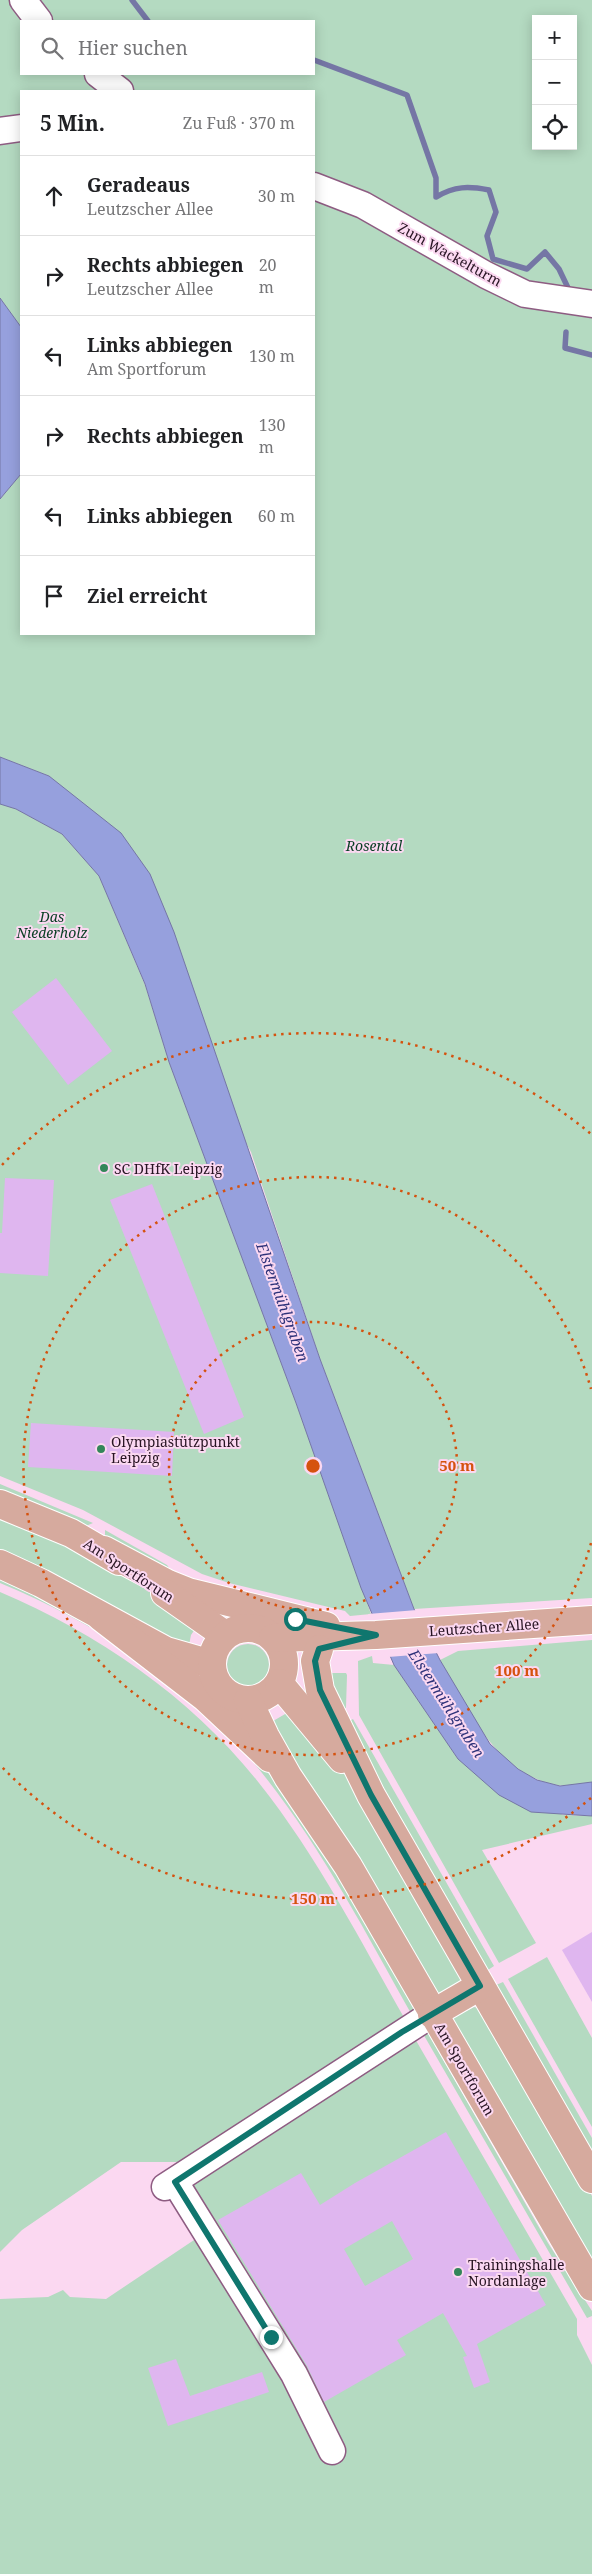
<!DOCTYPE html>
<html lang="de">
<head>
<meta charset="utf-8">
<style>
	body { margin:0; font-family:"Noto Serif",serif; background:#f2f2f2; color:#202124 }
	.controls { position:absolute; right:15px; top:15px; display:grid; overflow:hidden; border-radius:0px; box-shadow:0 2px 12px #0003 }
	.controls button { width:45px; height:45px; display:grid; place-items:center; padding:0; border:0; border-bottom:1px solid #e0e0e0; background:#fff; color:#202124; font:25px sans-serif }
	.stop { position:absolute; width:15px; height:15px; margin:-11px; border:4px solid #0f766e; border-radius:50%; background:#fff }
	.stop.end { background:#0f766e; border-color:#fff; box-shadow:0 1px 5px #0008 }
	.list { margin:0; padding:0; list-style:none }
	h2 { display:flex; justify-content:space-between; align-items:center; height:65px; margin:0; padding:0 20px; font-size:21px }
	h2 small { font-size:16px; font-weight:400; color:#757577 }
	.list li { display:grid; grid-template-columns:32px 1fr auto; gap:15px; align-items:center; box-sizing:border-box; height:80px; padding:0 20px; border-top:1px solid #e0e0e0 }
	.list b { display:block; font-size:19px; white-space:nowrap }
	.list p { margin:0; font-size:16px; white-space:nowrap; color:#757577 }
	.list em { font-size:16px; font-style:normal; color:#757577 }
	.icon { flex:none; width:28px; height:28px; fill:none; stroke:currentColor; stroke-width:2; stroke-linecap:round; stroke-linejoin:round }
	.map { position:relative; flex:none; width:592px; height:2574px; overflow:hidden }
	.search { position:absolute; background:#fff; box-shadow:0 2px 12px #0003; left:20px; top:20px; width:295px; height:55px; display:flex; align-items:center; gap:12px; box-sizing:border-box; padding:0 18px; border-radius:0px; color:#757577; font-size:19px }
	.panel { position:absolute; background:#fff; box-shadow:0 2px 12px #0003; left:20px; top:90px; width:295px; height:545px; border-radius:0px }
	.map>svg:first-child { display:block }
	.green { fill:#b4dac1; fill-rule:evenodd }
	.water { fill:#96a0dd; stroke:#7576a5 }
	.pier { fill:#fbd8f1 }
	.lines { fill:none; stroke-linecap:round; stroke-linejoin:round }
	.stream { stroke:#7576a5; stroke-width:5.5 }
	.building { fill:#dfb6ef; fill-rule:evenodd }
	.minor-casing { stroke:#8e5c82; stroke-width:29 }
	.major-casing { stroke:#fff; stroke-width:30 }
	.minor { stroke:#fff; stroke-width:26 }
	.major { stroke:#d6aa9e; stroke-width:28 }
	.route { stroke:#0f766e; stroke-width:6 }
	.ring { fill:none; stroke:#d5520e; stroke-width:2.5; stroke-dasharray:2.5 5 }
	.poi-dot { fill:#338659; stroke:#fbd8f1; stroke-width:2 }
	.labels { text-anchor:middle; dominant-baseline:central; stroke-width:4; stroke-linejoin:round; paint-order:stroke }
	.street-label { font-size:14px; fill:#281423; stroke:#fbd8f1 }
	.park-label { font-size:14px; font-style:italic; fill:#083e23; stroke:#fbd8f1 }
	.poi-label { font-size:14px; fill:#281423; stroke:#fbd8f1; text-anchor:start }
	.water-label { font-size:15px; font-style:italic; fill:#2e3279; stroke:#fbd8f1 }
	.centre { fill:#d5520e; stroke:#fbd8f1; stroke-width:2.5 }
	.ring-label { font-size:15px; text-anchor:middle; font-weight:bold; fill:#d5520e; stroke:#fbd8f1; stroke-width:4; stroke-linejoin:round; paint-order:stroke }
</style>
</head>
<body>
<div class="map">
<svg width="592" height="2574" viewBox="0 0 592 2574">
	<rect width="100%" height="100%" fill="#fbd8f1"/>
	<g class="green">
		<path d="M0,0H592V1598L414,1609L320,1359L251,1152L49,776L0,757V499L21,474V634H314V91H21V327L0,298ZM536,19H573V146H536ZM21,21H314V74H21Z"/>
		<polygon points="0,803 16,809 62,834 99,876 145,985 169,1062 296,1403 371,1614 350,1616 345,1611 229,1583 202,1574 83,1510 0,1476"/>
		<polygon points="0,1484 93,1523 86,1526 0,1490"/>
		<path d="M0,1513C70,1547 135,1576 199,1623L191,1635L188,1650L0,1553Z"/>
		<polygon points="105,1530 167,1565 176,1577 105,1536"/>
		<path d="M0,1578C123,1630 230,1711 305,1822C346,1884 381,1950 417,2015L413,2017C367,1935 324,1852 266,1778C198,1690 102,1625 0,1583Z"/>
		<path d="M0,1592C99,1634 192,1698 259,1783C317,1856 360,1940 406,2021L183,2162H121L22,2230L0,2252Z"/>
		<path d="M592,1640V1782C581,1784 568,1787 557,1785C495,1774 469,1709 440,1660L458,1651Z"/>
		<circle cx="248" cy="1665" r="21"/>
		<polygon points="372,1656 373,1663 394,1665 458,1759 563,1815 592,1816 592,1824 482,1850 536,1943 499,1963 359,1715 358,1661"/>
		<polygon points="328,1673 346,1673 347,1675 346,1708 339,1708"/>
		<polygon points="292,1710 343,1772 371,1812 464,1981 438,1995 268,1724"/>
		<polygon points="353,1719 494,1966 488,1970 346,1723"/>
		<polygon points="547,1957 592,2038 592,2127 508,1979"/>
		<polygon points="503,1982 592,2138 592,2153 496,1985"/>
		<polygon points="474,2007 485,2009 592,2196 592,2268 451,2024 453,2018"/>
		<polygon points="426,2030 548,2243 592,2311 592,2316 587,2318 422,2032"/>
		<polygon points="414,2037 577,2319 577,2335 592,2365 592,2574 0,2574 0,2299 48,2297 63,2290 70,2297 106,2299 197,2238 191,2181"/>
	</g>
	<g class="water">
		<polygon points="0,298 21,327 21,474 0,499"/>
		<polygon points="0,757 49,776 121,833 150,874 174,932 320,1359 414,1609 440,1660 490,1744 518,1769 537,1780 560,1786 592,1782 592,1816 531,1812 499,1795 458,1759 394,1665 361,1588 296,1403 169,1062 145,984 99,876 62,834 16,809 0,804"/>
	</g>
	<polygon class="pier" points="417,1610 439,1653 388,1657 368,1614"/>
	<g class="lines">
		<g class="stream">
			<polyline points="132,0 148,21"/>
			<path d="M314,60L407,95L436,178V197C455,186 468,186 489,190L496,212L487,236L493,259L527,269L545,252L559,269L569,290"/>
			<polyline points="566,332 565,348 592,355"/>
		</g>
	</g>
	<g class="building">
		<polygon points="56,978 112,1051 68,1085 12,1012"/>
		<polygon points="5,1178 54,1180 48,1276 0,1273 0,1233 2,1233"/>
		<polygon points="152,1184 244,1417 204,1434 110,1200"/>
		<polygon points="31,1423 174,1432 172,1476 28,1467"/>
		<polygon points="592,1932 592,2002 562,1950"/>
		<path d="M446,2132L546,2305L477,2344L490,2382L474,2388L463,2357L467,2356L443,2313L397,2340L406,2355L324,2402L307,2366L218,2220L301,2173L320,2205L355,2183ZM392,2221L413,2259L365,2286L344,2249Z"/>
		<polygon points="176,2359 190,2396 262,2372 269,2392 168,2426 148,2368"/>
	</g>
	<g class="lines">
		<defs>
			<g id="minor">
				<polyline points="23,0 39,21"/>
				<polyline points="98,74 120,91"/>
				<polyline points="0,131 21,128"/>
				<polyline points="314,186 363,205 486,275 525,294 592,304"/>
				<polyline points="175,2182 294,2374 332,2451"/>
				<polyline points="165,2187 432,2014"/>
			</g>
			<g id="major">
				<polyline points="0,1504 71,1533 119,1561"/>
				<polyline points="104,1550 168,1584 188,1592 326,1626"/>
				<polyline points="0,1564 41,1583 166,1651 211,1664"/>
				<polyline points="165,1593 225,1635"/>
				<polyline points="101,1617 206,1698 270,1758"/>
				<circle cx="248" cy="1664" r="36"/>
				<polyline points="273,1638 376,1635 592,1620"/>
				<polyline points="319,1649 315,1661 320,1690 371,1795 592,2179"/>
				<polyline points="279,1683 342,1759"/>
				<polyline points="248,1700 265,1736 288,1777 348,1866 592,2287"/>
				<polyline points="432,2014 480,1986"/>
			</g>
		</defs>
		<use href="#minor" class="minor-casing"/>
		<use href="#major" class="major-casing"/>
		<use href="#minor" class="minor"/>
		<use href="#major" class="major"/>
	</g>
	<g class="lines">
		<polyline class="route" points="271,2337 175,2182 402,2032 480,1986 371,1795 320,1690 315,1661 319,1649 376,1635 295,1619"/>
	</g>
	<g class="ring">
		<circle cx="313" cy="1466" r="144"/>
		<path d="M591 1543A289 289 0 1 1 591 1389"/>
		<path d="M591 1798A433 433 0 0 1 2 1767M2 1165A433 433 0 0 1 591 1134"/>
	</g>
	<g class="poi-dot">
		<circle cx="104" cy="1168" r="5"/>
		<circle cx="101" cy="1449" r="5"/>
		<circle cx="458" cy="2272" r="5"/>
	</g>
	<g class="labels">
		<g class="street-label">
			<text transform="translate(450 254) rotate(29)">Zum Wackelturm</text>
			<text transform="translate(129 1570) rotate(33)">Am Sportforum</text>
			<text transform="translate(484 1627) rotate(-4)">Leutzscher Allee</text>
			<text transform="translate(465 2069) rotate(60)">Am Sportforum</text>
		</g>
		<g class="park-label">
			<text x="374" y="845">Rosental</text>
			<text x="52" y="916">Das<tspan x="52" dy="16">Niederholz</tspan></text>
		</g>
		<g class="poi-label">
			<text x="114" y="1168">SC DHfK Leipzig</text>
			<text x="111" y="1441">Olympiastützpunkt<tspan x="111" dy="16">Leipzig</tspan></text>
			<text x="468" y="2264">Trainingshalle<tspan x="468" dy="16">Nordanlage</tspan></text>
		</g>
		<g class="water-label">
			<text transform="translate(283 1302) rotate(70)">Elstermühlgraben</text>
			<text transform="translate(447 1703) rotate(57)">Elstermühlgraben</text>
		</g>
	</g>
	<circle cx="313" cy="1466" r="8" class="centre"/>
	<g class="ring-label">
		<text x="457" y="1471">50 m</text>
		<text x="517" y="1676">100 m</text>
		<text x="313" y="1904">150 m</text>
	</g>
</svg>
<div class="controls">
<button>+</button>
<button>−</button>
<button><svg class="icon" aria-label="locate" viewBox="0 0 24 24"><circle cx="12" cy="12" r="6"/><path d="M12 2v4M12 18v4M2 12h4M18 12h4"/></svg></button>
</div>
<div class="stop" style="left:295px;top:1619px"></div>
<div class="stop end" style="left:271px;top:2337px"></div>
<div class="search"><svg class="icon" aria-label="search" viewBox="0 0 24 24"><circle cx="10" cy="10" r="6"/><path d="M15 15l6 6"/></svg>Hier suchen</div>
<section class="panel">
<h2>5 Min.<small>Zu Fuß · 370 m</small></h2>
<ul class="list">
<li><svg class="icon" aria-label="ahead" viewBox="0 0 24 24"><path d="M12 20V5M6 11l6-6 6 6"/></svg><div><b>Geradeaus</b><p>Leutzscher Allee</p></div><em>30 m</em></li>
<li><svg class="icon" aria-label="right" viewBox="0 0 24 24"><path d="M7 20v-9h11M14 6l5 5-5 5"/></svg><div><b>Rechts abbiegen</b><p>Leutzscher Allee</p></div><em>20 m</em></li>
<li><svg class="icon" aria-label="left" viewBox="0 0 24 24"><path d="M17 20v-9H6M10 6l-5 5 5 5"/></svg><div><b>Links abbiegen</b><p>Am Sportforum</p></div><em>130 m</em></li>
<li><svg class="icon" aria-label="right" viewBox="0 0 24 24"><path d="M7 20v-9h11M14 6l5 5-5 5"/></svg><div><b>Rechts abbiegen</b></div><em>130 m</em></li>
<li><svg class="icon" aria-label="left" viewBox="0 0 24 24"><path d="M17 20v-9H6M10 6l-5 5 5 5"/></svg><div><b>Links abbiegen</b></div><em>60 m</em></li>
<li><svg class="icon" aria-label="arrive" viewBox="0 0 24 24"><path d="M6 21V4h12l-3 4 3 4H6"/></svg><div><b>Ziel erreicht</b></div></li>
</ul>
</section>
</div>
</body>
</html>
